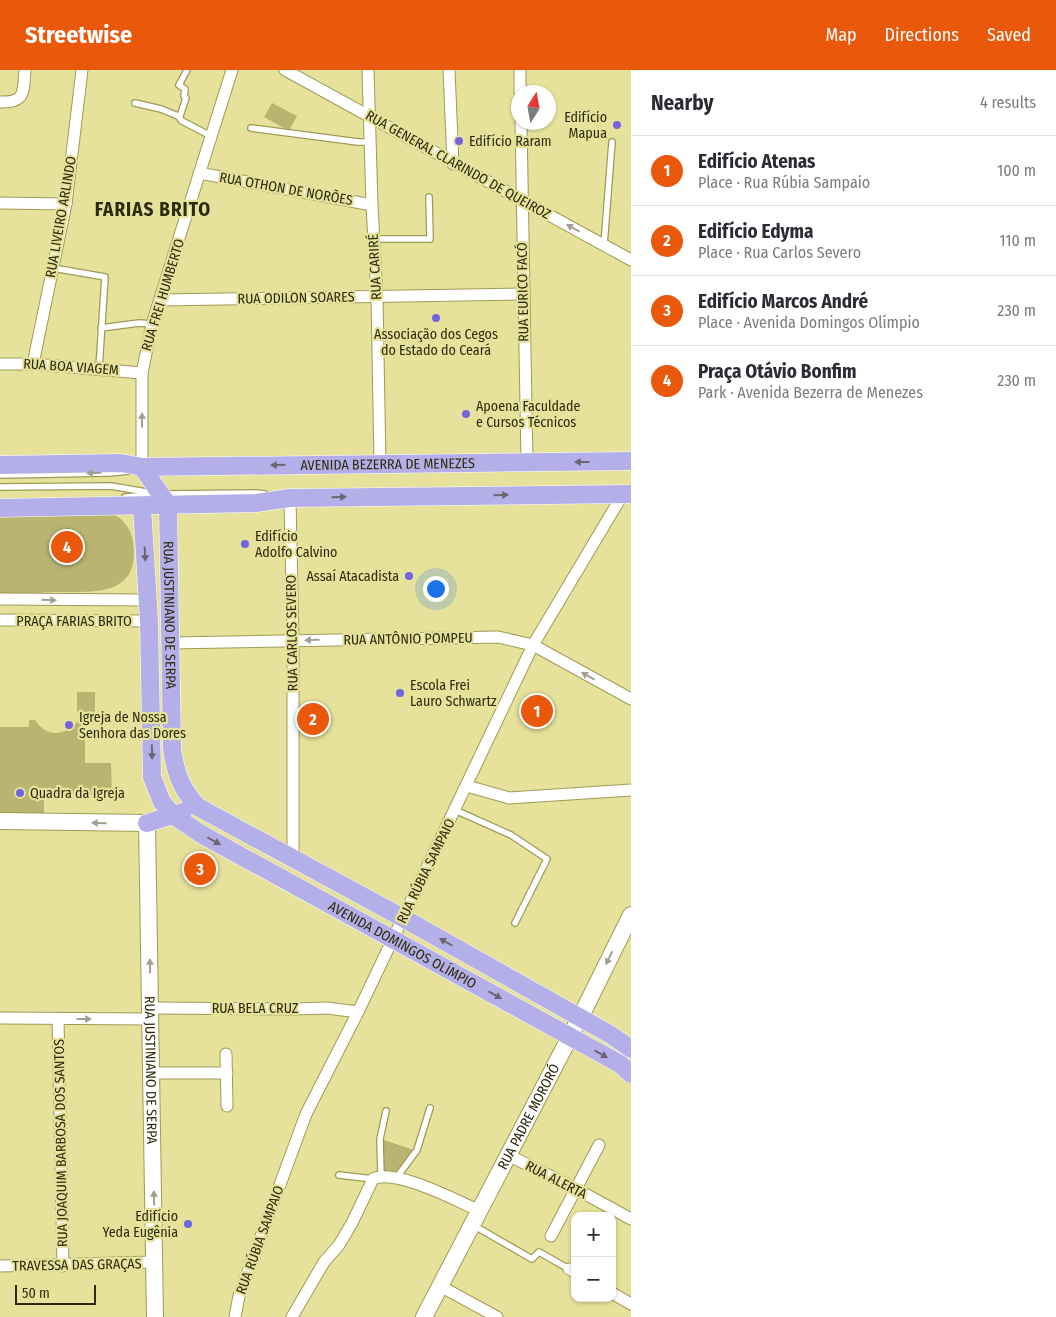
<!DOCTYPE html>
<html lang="en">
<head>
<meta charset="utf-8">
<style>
	body { margin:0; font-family:"Fira Sans Condensed",sans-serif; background:#f2f2f3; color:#2b2b33 }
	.controls { position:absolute; right:15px; bottom:15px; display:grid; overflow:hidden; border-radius:10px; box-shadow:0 1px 4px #0004 }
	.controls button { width:45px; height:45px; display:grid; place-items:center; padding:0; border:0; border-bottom:1px solid #e1e1e2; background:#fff; color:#2b2b33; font:25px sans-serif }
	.compass { position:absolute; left:511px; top:15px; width:45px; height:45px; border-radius:50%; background:#fff; box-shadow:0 1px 4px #0004; rotate:11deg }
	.scale { position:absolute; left:15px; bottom:12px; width:81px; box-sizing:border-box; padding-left:5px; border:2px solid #2d2b0e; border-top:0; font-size:14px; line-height:18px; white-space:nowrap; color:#2d2b0e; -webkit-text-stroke:4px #e6e29b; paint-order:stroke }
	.you { position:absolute; left:435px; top:518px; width:18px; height:18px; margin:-12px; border:4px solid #fff; border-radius:50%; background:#1a73e8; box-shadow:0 0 0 8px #1a73e833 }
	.badge { display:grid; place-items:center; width:32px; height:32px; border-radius:50%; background:#ea580c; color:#fff; font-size:16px; font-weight:700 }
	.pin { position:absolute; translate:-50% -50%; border:2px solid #fff; box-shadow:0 1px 5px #0006 }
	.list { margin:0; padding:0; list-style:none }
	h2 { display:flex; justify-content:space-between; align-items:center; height:65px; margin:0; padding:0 20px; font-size:21px }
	h2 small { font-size:16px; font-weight:400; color:#7c7c81 }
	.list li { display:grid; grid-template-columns:32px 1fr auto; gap:15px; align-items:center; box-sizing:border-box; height:70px; padding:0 20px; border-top:1px solid #e1e1e2 }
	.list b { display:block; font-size:19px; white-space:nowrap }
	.list p { margin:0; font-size:16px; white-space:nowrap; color:#7c7c81 }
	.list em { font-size:16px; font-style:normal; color:#7c7c81 }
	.map { position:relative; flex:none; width:631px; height:1247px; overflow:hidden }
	header { display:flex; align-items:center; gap:30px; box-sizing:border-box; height:70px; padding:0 25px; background:#ea580c; color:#fff }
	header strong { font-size:24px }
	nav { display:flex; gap:28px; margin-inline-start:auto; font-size:18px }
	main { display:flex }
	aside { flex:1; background:#fff }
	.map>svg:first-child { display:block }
	.green { fill:#b9b571 }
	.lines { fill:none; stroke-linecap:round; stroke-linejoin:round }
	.lane-casing { stroke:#9f9b56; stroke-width:8 }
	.street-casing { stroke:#9f9b56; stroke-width:13 }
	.secondary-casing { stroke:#9f9b56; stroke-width:18 }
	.primary-casing { stroke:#fff; stroke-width:19 }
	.lane { stroke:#fff; stroke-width:5.5 }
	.street { stroke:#fff; stroke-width:11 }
	.secondary { stroke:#fff; stroke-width:16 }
	.primary { stroke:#b4afe9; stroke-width:18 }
	.oneway { fill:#a0a093 }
	.oneway2 { fill:#6a6671 }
	.poi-dot { fill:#7363dd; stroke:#e6e29b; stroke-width:2 }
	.labels { text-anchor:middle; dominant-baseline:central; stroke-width:4.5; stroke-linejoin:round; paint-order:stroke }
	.poi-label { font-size:14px; fill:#2d2b0e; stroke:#e6e29b; text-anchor:start }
	.street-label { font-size:14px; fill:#2d2b0e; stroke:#e6e29b }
	.district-label { font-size:19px; font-weight:bold; letter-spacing:1px; fill:#2d2b0e; stroke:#e6e29b }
</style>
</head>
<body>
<header>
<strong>Streetwise</strong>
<nav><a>Map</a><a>Directions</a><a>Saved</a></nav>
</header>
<main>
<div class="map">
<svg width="631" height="1247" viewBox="0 0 631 1247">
	<rect width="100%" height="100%" fill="#e6e29b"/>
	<g class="green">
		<polygon points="272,33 297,46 289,61 264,47"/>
		<path d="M112,443C128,452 133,463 134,481C135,529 87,521 54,522C36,523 18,524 0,525V446Z"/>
		<rect x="77" y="622" width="18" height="21"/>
		<path d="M29,650H35C46,667 64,667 77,652L85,653V693H111L112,726L44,723V744L0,743V657H29Z"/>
		<polygon points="384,1070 414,1080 396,1105 384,1102"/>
	</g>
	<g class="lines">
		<defs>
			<g id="lane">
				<polyline points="135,33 161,39 178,46 182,51 211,66"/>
				<polyline points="180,46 186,28 184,26 185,19 179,15 187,0"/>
				<polyline points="251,58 358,72 370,72"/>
				<polyline points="374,169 430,169 429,127"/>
				<polyline points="604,175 612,72"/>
				<polyline points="53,198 105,207 99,298"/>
				<polyline points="101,258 139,253 152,254"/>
				<polyline points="0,405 110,403 128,401"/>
				<polyline points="0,417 111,416 152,423"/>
				<polyline points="125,427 161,424 256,423 265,424"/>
				<polyline points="455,740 511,765 547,789 515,853"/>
				<polyline points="339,1105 373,1109"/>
				<polyline points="381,1106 380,1069 386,1041"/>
				<polyline points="397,1107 417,1080 430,1038"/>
				<polyline points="473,1155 532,1189 539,1182 569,1199"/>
			</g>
			<g id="street">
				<polyline points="285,0 631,190"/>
				<polyline points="368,0 372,135 377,228 380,394"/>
				<polyline points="449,0 453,94"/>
				<polyline points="520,0 520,22"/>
				<path d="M0,32C26,33 23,22 25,0"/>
				<polyline points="521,52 527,392"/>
				<polyline points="199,103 372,135"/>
				<polyline points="0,133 66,134"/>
				<polyline points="160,230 523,224"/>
				<polyline points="0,294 33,294 142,303"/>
				<polyline points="33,294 66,134 82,0"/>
				<polyline points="142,397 142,303 152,254 232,0"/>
				<polyline points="290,428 293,570 293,789"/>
				<polyline points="0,529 147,530"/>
				<polyline points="0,550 149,551"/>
				<polyline points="170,573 498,567 533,575 631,629"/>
				<polyline points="467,716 509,728 631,720"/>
				<polyline points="151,938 296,939 327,938 358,942"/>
				<polyline points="0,948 151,949"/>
				<polyline points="58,949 63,1196"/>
				<polyline points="226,984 227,1036"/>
				<polyline points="152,1003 227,1003"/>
				<polyline points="508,1085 576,1119 631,1149"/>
				<polyline points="551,1166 599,1075"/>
				<polyline points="0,1196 154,1192"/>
				<polyline points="569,1199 575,1202"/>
				<polyline points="440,1216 497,1247"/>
				<polyline points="612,1223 631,1234"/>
				<polyline points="235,1247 239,1226 306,1044 358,942 533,575 623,424"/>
				<path d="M292,1247L324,1192L339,1175L352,1153L373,1109C395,1098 455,1130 478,1140"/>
			</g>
			<g id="secondary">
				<path id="s1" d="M0,751L147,753L155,1247"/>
				<path id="s2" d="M424,1247L587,934L631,845"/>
			</g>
			<g id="primary">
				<path id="s3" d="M0,395L121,393L142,397L631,391"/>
				<path id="s4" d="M142,397L168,435L172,678C175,702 181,719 198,737L403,848L611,965L631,979"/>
				<path id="s5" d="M142,436L149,551L152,707L162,732L173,745L201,764L620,994L631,1004"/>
				<polyline points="0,438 256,433 290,428 631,424"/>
				<polyline points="147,753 183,742"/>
			</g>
		</defs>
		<use href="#lane" class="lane-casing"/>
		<use href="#street" class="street-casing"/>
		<use href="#secondary" class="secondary-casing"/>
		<use href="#primary" class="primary-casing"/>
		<use href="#lane" class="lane"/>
		<use href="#street" class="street"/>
		<use href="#secondary" class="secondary"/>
		<use href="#primary" class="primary"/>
	</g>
	<defs><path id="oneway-solid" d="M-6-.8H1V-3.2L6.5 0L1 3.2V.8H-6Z" transform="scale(1.25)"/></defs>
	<g class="oneway">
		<use href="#oneway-solid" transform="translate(573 158) rotate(-151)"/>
		<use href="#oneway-solid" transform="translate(142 350) rotate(-90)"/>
		<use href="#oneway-solid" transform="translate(94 403) rotate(179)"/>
		<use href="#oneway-solid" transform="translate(49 530) rotate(1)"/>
		<use href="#oneway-solid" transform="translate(312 570) rotate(179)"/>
		<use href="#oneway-solid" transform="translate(588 606) rotate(-151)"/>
		<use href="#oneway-solid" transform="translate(99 753) rotate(-179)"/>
		<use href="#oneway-solid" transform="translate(609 888) rotate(116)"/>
		<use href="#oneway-solid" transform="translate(150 896) rotate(-91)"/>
		<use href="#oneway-solid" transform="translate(84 949)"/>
		<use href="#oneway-solid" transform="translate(154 1128) rotate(-91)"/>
	</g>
	<g class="oneway2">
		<use href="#oneway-solid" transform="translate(582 392) rotate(180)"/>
		<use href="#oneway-solid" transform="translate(278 395) rotate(179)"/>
		<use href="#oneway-solid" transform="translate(501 425) rotate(-1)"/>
		<use href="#oneway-solid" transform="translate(339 427) rotate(-1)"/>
		<use href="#oneway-solid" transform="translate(145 484) rotate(87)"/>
		<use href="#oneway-solid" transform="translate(152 682) rotate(89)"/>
		<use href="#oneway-solid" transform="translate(214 771) rotate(29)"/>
		<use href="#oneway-solid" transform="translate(446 872) rotate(-150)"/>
		<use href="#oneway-solid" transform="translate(495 925) rotate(29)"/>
		<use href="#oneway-solid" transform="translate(601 984) rotate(29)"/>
	</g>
	<g class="poi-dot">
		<circle cx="617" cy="55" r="5"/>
		<circle cx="459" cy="71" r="5"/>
		<circle cx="436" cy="248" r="5"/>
		<circle cx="466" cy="344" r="5"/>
		<circle cx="245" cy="474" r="5"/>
		<circle cx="409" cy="506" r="5"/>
		<circle cx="400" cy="623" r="5"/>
		<circle cx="69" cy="655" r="5"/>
		<circle cx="20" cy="723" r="5"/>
		<circle cx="188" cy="1154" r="5"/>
	</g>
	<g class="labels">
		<g class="poi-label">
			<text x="607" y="47" text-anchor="end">Edifício<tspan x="607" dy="16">Mapua</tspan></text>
			<text x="469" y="71">Edifício Raram</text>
			<text x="436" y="264" text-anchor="middle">Associação dos Cegos<tspan x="436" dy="16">do Estado do Ceará</tspan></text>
			<text x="476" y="336">Apoena Faculdade<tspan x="476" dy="16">e Cursos Técnicos</tspan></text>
			<text x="255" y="466">Edifício<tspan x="255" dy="16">Adolfo Calvino</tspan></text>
			<text x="399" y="506" text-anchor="end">Assaí Atacadista</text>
			<text x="410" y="615">Escola Frei<tspan x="410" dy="16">Lauro Schwartz</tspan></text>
			<text x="79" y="647">Igreja de Nossa<tspan x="79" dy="16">Senhora das Dores</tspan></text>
			<text x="30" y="723">Quadra da Igreja</text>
			<text x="178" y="1146" text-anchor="end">Edifício<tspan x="178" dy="16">Yeda Eugênia</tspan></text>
		</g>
		<g class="street-label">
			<text transform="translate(458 95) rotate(29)">RUA GENERAL CLARINDO DE QUEIROZ</text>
			<text transform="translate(286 119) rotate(10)">RUA OTHON DE NORÕES</text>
			<text transform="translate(61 147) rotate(-80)">RUA LIVEIRO ARLINDO</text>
			<text transform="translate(375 197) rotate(-93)">RUA CARIRÉ</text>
			<text transform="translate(523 222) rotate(-91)">RUA EURICO FACÓ</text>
			<text transform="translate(163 225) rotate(-73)">RUA FREI HUMBERTO</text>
			<text transform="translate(296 228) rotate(-1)">RUA ODILON SOARES</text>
			<text transform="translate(71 297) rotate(4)">RUA BOA VIAGEM</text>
			<text stroke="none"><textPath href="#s3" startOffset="388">AVENIDA BEZERRA DE MENEZES</textPath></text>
			<text stroke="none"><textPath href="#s4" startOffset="156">RUA JUSTINIANO DE SERPA</textPath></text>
			<text x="74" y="551">PRAÇA FARIAS BRITO</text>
			<text transform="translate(292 563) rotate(-91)">RUA CARLOS SEVERO</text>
			<text transform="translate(408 569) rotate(-1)">RUA ANTÔNIO POMPEU</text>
			<text transform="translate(426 801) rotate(-64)">RUA RÚBIA SAMPAIO</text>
			<text stroke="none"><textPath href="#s5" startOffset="579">AVENIDA DOMINGOS OLÍMPIO</textPath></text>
			<text x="255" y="938">RUA BELA CRUZ</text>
			<text stroke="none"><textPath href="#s1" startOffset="394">RUA JUSTINIANO DE SERPA</textPath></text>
			<text stroke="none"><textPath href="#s2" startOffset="226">RUA PADRE MORORÓ</textPath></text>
			<text transform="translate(61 1073) rotate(-91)">RUA JOAQUIM BARBOSA DOS SANTOS</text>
			<text transform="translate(556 1110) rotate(27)">RUA ALERTA</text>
			<text transform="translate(260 1170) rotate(-70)">RUA RÚBIA SAMPAIO</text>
			<text transform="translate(77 1195) rotate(-1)">TRAVESSA DAS GRAÇAS</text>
		</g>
		<g class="district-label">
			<text x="153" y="139">FARIAS BRITO</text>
		</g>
	</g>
</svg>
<div class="controls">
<button>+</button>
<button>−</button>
</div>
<svg class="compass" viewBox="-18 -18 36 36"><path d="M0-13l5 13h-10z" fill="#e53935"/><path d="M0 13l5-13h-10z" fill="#7c7c81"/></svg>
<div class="scale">50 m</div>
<div class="you"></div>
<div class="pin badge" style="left:537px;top:641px">1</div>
<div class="pin badge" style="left:313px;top:649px">2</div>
<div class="pin badge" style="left:200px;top:799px">3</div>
<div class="pin badge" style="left:67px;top:477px">4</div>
</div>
<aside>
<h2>Nearby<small>4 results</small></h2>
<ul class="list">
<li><span class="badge">1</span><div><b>Edifício Atenas</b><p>Place · Rua Rúbia Sampaio</p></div><em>100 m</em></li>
<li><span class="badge">2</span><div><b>Edifício Edyma</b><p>Place · Rua Carlos Severo</p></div><em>110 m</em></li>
<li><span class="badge">3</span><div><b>Edifício Marcos André</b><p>Place · Avenida Domingos Olímpio</p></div><em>230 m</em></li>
<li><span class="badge">4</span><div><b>Praça Otávio Bonfim</b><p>Park · Avenida Bezerra de Menezes</p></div><em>230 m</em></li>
</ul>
</aside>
</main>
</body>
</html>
